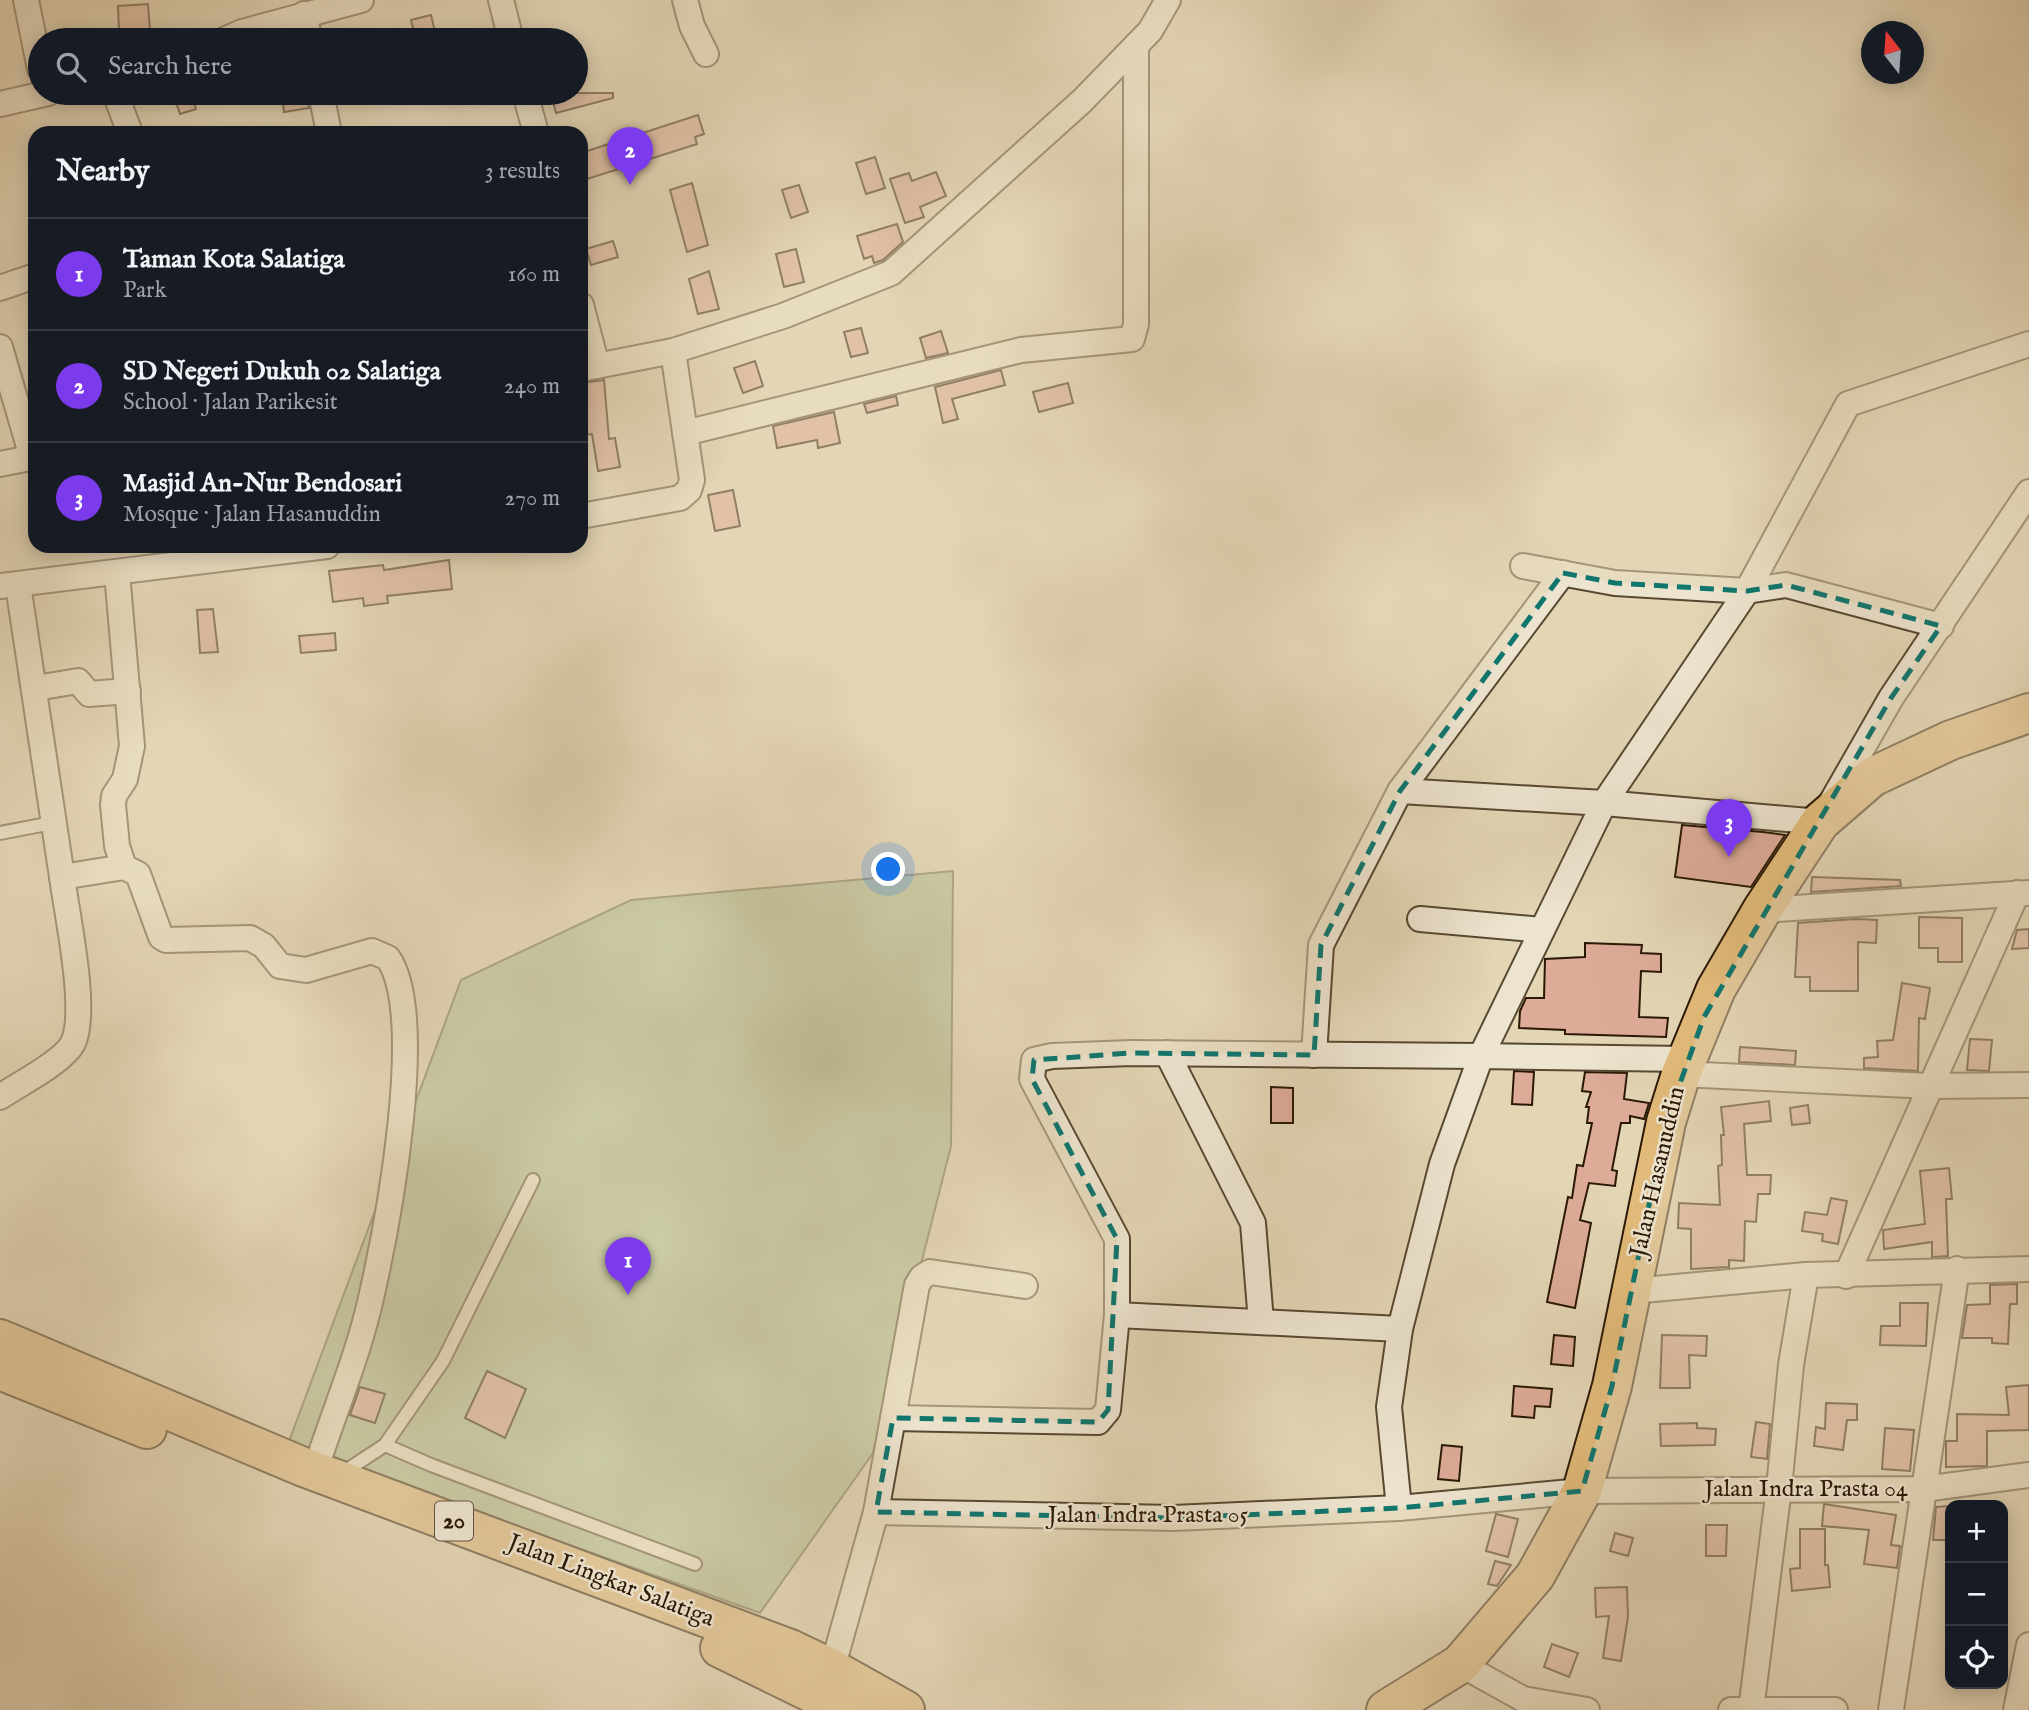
<!DOCTYPE html>
<html lang="en">
<head>
<meta charset="utf-8">
<style>
	body { margin:0; font-family:"IM FELL English",serif; background:#242831; color:#f1f3f6 }
	.controls { position:absolute; right:21px; bottom:21px; display:grid; overflow:hidden; border-radius:14px; box-shadow:0 4px 18px #0003 }
	.controls button { width:63px; height:63px; display:grid; place-items:center; padding:0; border:0; border-bottom:2px solid #363941; background:#171b24; color:#f1f3f6; font:35px sans-serif }
	.compass { position:absolute; left:1861px; top:21px; width:63px; height:63px; border-radius:50%; background:#171b24; box-shadow:0 4px 18px #0003; rotate:343deg }
	.you { position:absolute; left:889px; top:870px; width:24px; height:24px; margin:-18px; border:5px solid #fff; border-radius:50%; background:#1a73e8; box-shadow:0 0 0 10px #1a73e833 }
	.badge { display:grid; place-items:center; width:46px; height:46px; border-radius:50%; background:#7c3aed; color:#fff; font-size:23px; font-weight:700 }
	.pin { position:absolute; translate:-50% -58px; filter:drop-shadow(0 2px 4px #0008) }
	.pin::after { content:''; position:absolute; top:37px; width:24px; height:21px; background:inherit; clip-path:polygon(0 0,100% 0,50% 100%) }
	.list { margin:0; padding:0; list-style:none }
	h2 { display:flex; justify-content:space-between; align-items:center; height:91px; margin:0; padding:0 28px; font-size:30px }
	h2 small { font-size:23px; font-weight:400; color:#9ea1a6 }
	.list li { display:grid; grid-template-columns:46px 1fr auto; gap:21px; align-items:center; box-sizing:border-box; height:112px; padding:0 28px; border-top:2px solid #363941 }
	.list b { display:block; font-size:26px; white-space:nowrap }
	.list p { margin:0; font-size:23px; white-space:nowrap; color:#9ea1a6 }
	.list em { font-size:23px; font-style:normal; color:#9ea1a6 }
	.icon { flex:none; width:38px; height:38px; fill:none; stroke:currentColor; stroke-width:2; stroke-linecap:round; stroke-linejoin:round }
	.map { position:relative; flex:none; width:2029px; height:1710px; overflow:hidden }
	.search { position:absolute; background:#171b24; box-shadow:0 4px 18px #0003; left:28px; top:28px; width:560px; height:77px; display:flex; align-items:center; gap:18px; box-sizing:border-box; padding:0 24px; border-radius:38px; color:#9ea1a6; font-size:26px }
	.panel { position:absolute; background:#171b24; box-shadow:0 4px 18px #0003; left:28px; top:126px; width:560px; height:427px; border-radius:21px }
	.map>svg:first-child { display:block }
	.green { fill:#aebf92; stroke:#6c6c4c; stroke-width:2 }
	.building { fill:#ddab98; stroke:#2a1805; stroke-width:2 }
	.lines { fill:none; stroke-linecap:round; stroke-linejoin:round }
	.lane-casing { stroke:#584831; stroke-width:16 }
	.street-casing { stroke:#584831; stroke-width:28 }
	.primary-casing { stroke:#2a1805; stroke-width:42 }
	.highway-casing { stroke:#2a1805; stroke-width:42 }
	.lane { stroke:#ede4cf; stroke-width:12 }
	.street { stroke:#ede4cf; stroke-width:24 }
	.primary { stroke:#e2bb7a; stroke-width:38 }
	.highway { stroke:#e2bb7a; stroke-width:38 }
	.marked { fill:none; stroke:#0f766e; stroke-width:5; stroke-dasharray:14 9; stroke-linejoin:round }
	.labels { text-anchor:middle; dominant-baseline:central; stroke-width:5; stroke-linejoin:round; paint-order:stroke }
	.shield { fill:#ede4cf; stroke:#645542; stroke-width:2 }
	.shield-label { font-size:23px; font-weight:bold; fill:#2a1805 }
	.street-label { font-size:24px; fill:#2a1805; stroke:#ede4cf }
</style>
</head>
<body>
<div class="map">
<svg width="2029" height="1710" viewBox="0 0 2029 1710">
	<rect width="100%" height="100%" fill="#e3d6b5"/>
	<filter id="stains"><feTurbulence type="fractalNoise" baseFrequency=".00286" numOctaves="4"/><feColorMatrix values="0 0 0 0 .2 0 0 0 0 .09 0 0 0 0 .02 0 0 0 .5 -.17"/></filter>
	<radialGradient id="worn" r=".72"><stop offset=".6" stop-color="#630" stop-opacity="0"/><stop offset="1" stop-color="#630" stop-opacity=".3"/></radialGradient>
	<polygon class="green" points="953,871 951,1146 873,1453 760,1613 288,1444 461,980 631,900"/>
	<g class="building">
		<polygon points="148,4 150,30 119,32 118,6"/>
		<polygon points="431,15 437,40 416,40 411,20"/>
		<polygon points="173,93 191,93 196,109 180,114"/>
		<polygon points="282,93 307,93 309,108 284,112"/>
		<polygon points="551,93 613,93 613,98 556,113"/>
		<polygon points="698,115 704,134 695,137 697,144 581,181 581,153"/>
		<polygon points="875,157 885,188 866,194 856,163"/>
		<polygon points="936,172 946,196 920,207 924,217 905,223 890,179 909,173 912,181"/>
		<polygon points="692,183 708,245 687,252 670,190"/>
		<polygon points="799,185 808,212 791,218 782,190"/>
		<polygon points="897,224 903,242 883,260 874,263 872,256 864,259 857,236"/>
		<polygon points="613,241 618,257 591,265 586,249"/>
		<polygon points="796,249 804,282 784,287 776,254"/>
		<polygon points="709,271 719,309 698,314 689,279"/>
		<polygon points="861,328 868,353 851,357 844,332"/>
		<polygon points="941,331 948,353 926,358 920,338"/>
		<polygon points="755,361 763,386 743,393 734,368"/>
		<polygon points="1001,370 1005,385 952,399 958,419 943,423 935,387"/>
		<polygon points="604,380 609,439 615,438 620,467 598,471 592,434 581,435 581,383"/>
		<polygon points="1068,383 1073,403 1039,412 1033,392"/>
		<polygon points="896,396 898,405 867,413 864,404"/>
		<polygon points="834,412 840,443 818,448 817,440 777,448 773,426"/>
		<polygon points="733,490 740,526 715,531 708,495"/>
		<polygon points="449,560 452,589 387,596 388,603 364,606 363,598 333,602 329,571 383,565 384,570"/>
		<polygon points="213,609 218,652 200,653 197,610"/>
		<polygon points="335,633 336,650 301,653 299,636"/>
		<polygon points="1682,825 1763,832 1785,835 1751,887 1675,877"/>
		<polygon points="1812,877 1900,880 1901,886 1811,892"/>
		<polygon points="1919,917 1962,918 1962,962 1938,962 1938,948 1919,948"/>
		<polygon points="1856,919 1877,920 1876,943 1858,942 1858,991 1810,991 1810,977 1795,977 1798,923"/>
		<polygon points="2029,929 2029,948 2012,949 2017,930"/>
		<polygon points="1585,943 1642,945 1641,953 1661,954 1661,972 1641,971 1639,1017 1668,1018 1666,1037 1565,1034 1565,1030 1519,1028 1520,1011 1526,998 1544,998 1545,959 1585,957"/>
		<polygon points="1902,983 1930,988 1925,1019 1919,1018 1918,1071 1864,1068 1864,1058 1878,1057 1877,1041 1893,1040"/>
		<polygon points="1970,1039 1992,1040 1989,1071 1967,1070"/>
		<polygon points="1740,1047 1796,1051 1795,1065 1739,1062"/>
		<polygon points="1514,1071 1534,1072 1532,1105 1512,1104"/>
		<polygon points="1585,1072 1627,1073 1624,1099 1649,1103 1644,1119 1630,1116 1630,1123 1621,1123 1612,1170 1617,1171 1615,1186 1589,1183 1580,1220 1591,1223 1575,1308 1547,1302 1568,1197 1572,1198 1577,1165 1583,1166 1592,1123 1587,1123 1589,1107 1586,1107 1591,1092 1582,1091"/>
		<polygon points="1271,1087 1293,1088 1293,1123 1271,1123"/>
		<polygon points="1769,1101 1771,1121 1744,1124 1747,1175 1771,1175 1770,1194 1758,1194 1756,1222 1745,1221 1744,1261 1729,1260 1729,1267 1691,1269 1691,1229 1678,1228 1679,1203 1720,1205 1718,1166 1722,1165 1721,1135 1724,1135 1721,1107"/>
		<polygon points="1808,1105 1810,1123 1792,1125 1790,1108"/>
		<polygon points="1949,1168 1952,1199 1946,1199 1948,1256 1932,1257 1932,1242 1884,1249 1883,1230 1925,1224 1920,1171"/>
		<polygon points="1831,1198 1847,1201 1838,1244 1822,1241 1823,1234 1802,1231 1805,1212 1827,1215"/>
		<polygon points="2017,1284 2017,1304 2010,1304 2008,1344 1992,1343 1992,1338 1962,1338 1967,1305 1990,1304 1990,1285"/>
		<polygon points="1900,1303 1928,1303 1926,1346 1880,1345 1881,1326 1900,1326"/>
		<polygon points="1554,1335 1575,1337 1573,1366 1551,1364"/>
		<polygon points="1662,1335 1707,1336 1706,1356 1689,1355 1690,1388 1660,1388"/>
		<polygon points="487,1371 526,1389 505,1438 465,1418"/>
		<polygon points="2029,1385 2029,1430 1987,1431 1987,1466 1946,1467 1946,1441 1957,1441 1957,1414 2009,1415 2006,1387"/>
		<polygon points="1514,1386 1552,1389 1550,1407 1535,1406 1534,1418 1512,1416"/>
		<polygon points="360,1387 385,1394 375,1423 350,1415"/>
		<polygon points="1826,1403 1857,1404 1857,1420 1847,1420 1843,1450 1814,1446 1816,1427 1825,1429"/>
		<polygon points="1756,1422 1770,1424 1767,1459 1751,1457"/>
		<polygon points="1697,1423 1697,1428 1716,1429 1715,1445 1661,1446 1660,1424"/>
		<polygon points="1885,1428 1914,1430 1910,1471 1882,1469"/>
		<polygon points="1442,1445 1462,1447 1459,1481 1438,1479"/>
		<polygon points="1824,1504 1896,1515 1891,1545 1900,1546 1897,1568 1864,1564 1869,1530 1822,1526"/>
		<polygon points="1950,1506 1950,1540 1933,1540 1936,1507"/>
		<polygon points="1496,1514 1518,1519 1508,1557 1486,1551"/>
		<polygon points="1706,1525 1727,1525 1726,1556 1706,1556"/>
		<polygon points="1800,1529 1825,1529 1825,1565 1828,1565 1830,1587 1792,1591 1790,1569 1800,1568"/>
		<polygon points="1615,1533 1633,1538 1628,1556 1610,1551"/>
		<polygon points="1495,1561 1511,1565 1497,1586 1488,1584"/>
		<polygon points="1627,1587 1628,1617 1621,1661 1603,1658 1609,1616 1596,1617 1595,1588"/>
		<polygon points="1552,1644 1578,1653 1569,1677 1544,1667"/>
	</g>
	<g class="lines">
		<defs>
			<g id="lane">
				<polyline points="0,833 52,823"/>
				<polyline points="385,1445 443,1361 533,1180"/>
				<polyline points="341,1474 385,1445 431,1465 695,1564"/>
			</g>
			<g id="street">
				<polyline points="26,0 40,69"/>
				<polyline points="501,0 511,40"/>
				<polyline points="685,0 692,26 706,54"/>
				<polyline points="304,14 310,40"/>
				<polyline points="224,40 242,32 361,0"/>
				<polyline points="115,93 130,133"/>
				<polyline points="321,93 329,133"/>
				<polyline points="525,93 536,133"/>
				<polyline points="0,104 48,93"/>
				<polyline points="0,288 35,276"/>
				<polyline points="581,305 597,366"/>
				<polyline points="0,347 32,457"/>
				<polyline points="581,369 673,351 783,316 891,273 1082,101 1150,31 1168,0"/>
				<polyline points="685,433 1021,350 1132,339 1136,324 1136,46"/>
				<polyline points="0,464 35,457"/>
				<polyline points="581,516 680,498 689,490 692,480 673,351"/>
				<polyline points="1523,566 1615,583 1747,591 1786,585 1941,626"/>
				<path d="M117,573L132,746L125,779L114,796L113,805L117,846L124,867L138,874L161,937L166,940L250,938L264,946L280,966L306,970L372,951L388,958C428,1016 387,1228 371,1298C358,1357 333,1414 315,1471"/>
				<polyline points="18,585 62,877 124,867"/>
				<polyline points="0,586 327,546"/>
				<polyline points="36,688 78,681 89,694 128,691"/>
				<polyline points="1400,791 1604,803 1820,822 1891,698 2029,492"/>
				<polyline points="1762,910 2029,893"/>
				<polyline points="1420,919 1542,930"/>
				<polyline points="1167,1053 1253,1223 1261,1322"/>
				<polyline points="1314,1055 1321,945 1400,791 1563,573"/>
				<polyline points="1681,1074 1930,1086 2029,1085"/>
				<path d="M0,1097C19,1084 63,1062 73,1043C88,1011 67,915 62,877"/>
				<polyline points="1846,1276 2017,893"/>
				<polyline points="1632,1291 1806,1275 2029,1269"/>
				<polyline points="1117,1315 1400,1329"/>
				<polyline points="893,1418 1098,1422 1108,1410 1117,1315 1117,1239 1032,1079 1034,1060 1052,1056 1131,1053 1481,1056 1604,803 1747,591 1848,404 2029,344"/>
				<polyline points="1399,1508 1389,1407 1400,1329 1442,1164 1481,1056 1686,1059"/>
				<polyline points="876,1512 1173,1518 1399,1508 1582,1491 1924,1489 2029,1475"/>
				<polyline points="1460,1664 1523,1699 1587,1710"/>
				<polyline points="832,1669 876,1512 917,1285 922,1277 930,1272 1025,1286"/>
				<polyline points="1731,1710 1835,1710"/>
				<polyline points="1751,1710 1779,1488 1791,1365 1806,1275"/>
				<polyline points="1891,1710 1957,1269"/>
				<polyline points="2016,1710 2029,1645"/>
			</g>
			<polyline id="primary" points="1386,1710 1460,1664 1535,1576 1582,1491 1612,1386 1666,1122 1681,1074 1716,989 1762,910 1820,822 1872,777 1951,740 2029,713"/>
			<g id="highway">
				<polyline points="0,1339 301,1466 790,1649 832,1669 905,1710"/>
				<polyline points="0,1370 147,1429"/>
				<polyline points="720,1648 847,1710"/>
			</g>
		</defs>
		<use href="#lane" class="lane-casing"/>
		<use href="#street" class="street-casing"/>
		<use href="#primary" class="primary-casing"/>
		<use href="#highway" class="highway-casing"/>
		<use href="#lane" class="lane"/>
		<use href="#street" class="street"/>
		<use href="#primary" class="primary"/>
		<use href="#highway" class="highway"/>
	</g>
	<path d="M0 0H2029V1710H0ZM1563,573L1615,583L1747,591L1786,585L1941,626L1891,698L1704,1017L1666,1122L1612,1386L1582,1491L1399,1508L1173,1518L876,1512L893,1418L1098,1422L1108,1410L1117,1239L1032,1079L1034,1060L1131,1053L1314,1055L1321,945L1400,791Z" fill="#e3d6b5" fill-opacity=".55" fill-rule="evenodd"/>
	<path class="marked" d="M1563,573L1615,583L1747,591L1786,585L1941,626L1891,698L1704,1017L1666,1122L1612,1386L1582,1491L1399,1508L1173,1518L876,1512L893,1418L1098,1422L1108,1410L1117,1239L1032,1079L1034,1060L1131,1053L1314,1055L1321,945L1400,791Z"/>
	<g class="labels">
		<rect class="shield" x="435" y="1501.5" width="38" height="39" rx="5"/>
		<g class="shield-label">
			<text x="454" y="1521">20</text>
		</g>
		<g class="street-label">
			<text transform="translate(1658 1172) rotate(-77)">Jalan Hasanuddin</text>
			<text x="1806" y="1489">Jalan Indra Prasta 04</text>
			<text x="1148" y="1515">Jalan Indra Prasta 05</text>
			<text transform="translate(611 1581) rotate(21)">Jalan Lingkar Salatiga</text>
		</g>
	</g>
	<rect width="100%" height="100%" filter="url(#stains)"/>
	<rect width="100%" height="100%" fill="url(#worn)"/>
</svg>
<div class="controls">
<button>+</button>
<button>−</button>
<button><svg class="icon" aria-label="locate" viewBox="0 0 24 24"><circle cx="12" cy="12" r="6"/><path d="M12 2v4M12 18v4M2 12h4M18 12h4"/></svg></button>
</div>
<svg class="compass" viewBox="-18 -18 36 36"><path d="M0-13l5 13h-10z" fill="#e53935"/><path d="M0 13l5-13h-10z" fill="#9ea1a6"/></svg>
<div class="you"></div>
<div class="pin badge" style="left:628px;top:1295px">1</div>
<div class="pin badge" style="left:630px;top:185px">2</div>
<div class="pin badge" style="left:1729px;top:857px">3</div>
<div class="search"><svg class="icon" aria-label="search" viewBox="0 0 24 24"><circle cx="10" cy="10" r="6"/><path d="M15 15l6 6"/></svg>Search here</div>
<section class="panel">
<h2>Nearby<small>3 results</small></h2>
<ul class="list">
<li><span class="badge">1</span><div><b>Taman Kota Salatiga</b><p>Park</p></div><em>160 m</em></li>
<li><span class="badge">2</span><div><b>SD Negeri Dukuh 02 Salatiga</b><p>School · Jalan Parikesit</p></div><em>240 m</em></li>
<li><span class="badge">3</span><div><b>Masjid An-Nur Bendosari</b><p>Mosque · Jalan Hasanuddin</p></div><em>270 m</em></li>
</ul>
</section>
</div>
</body>
</html>
